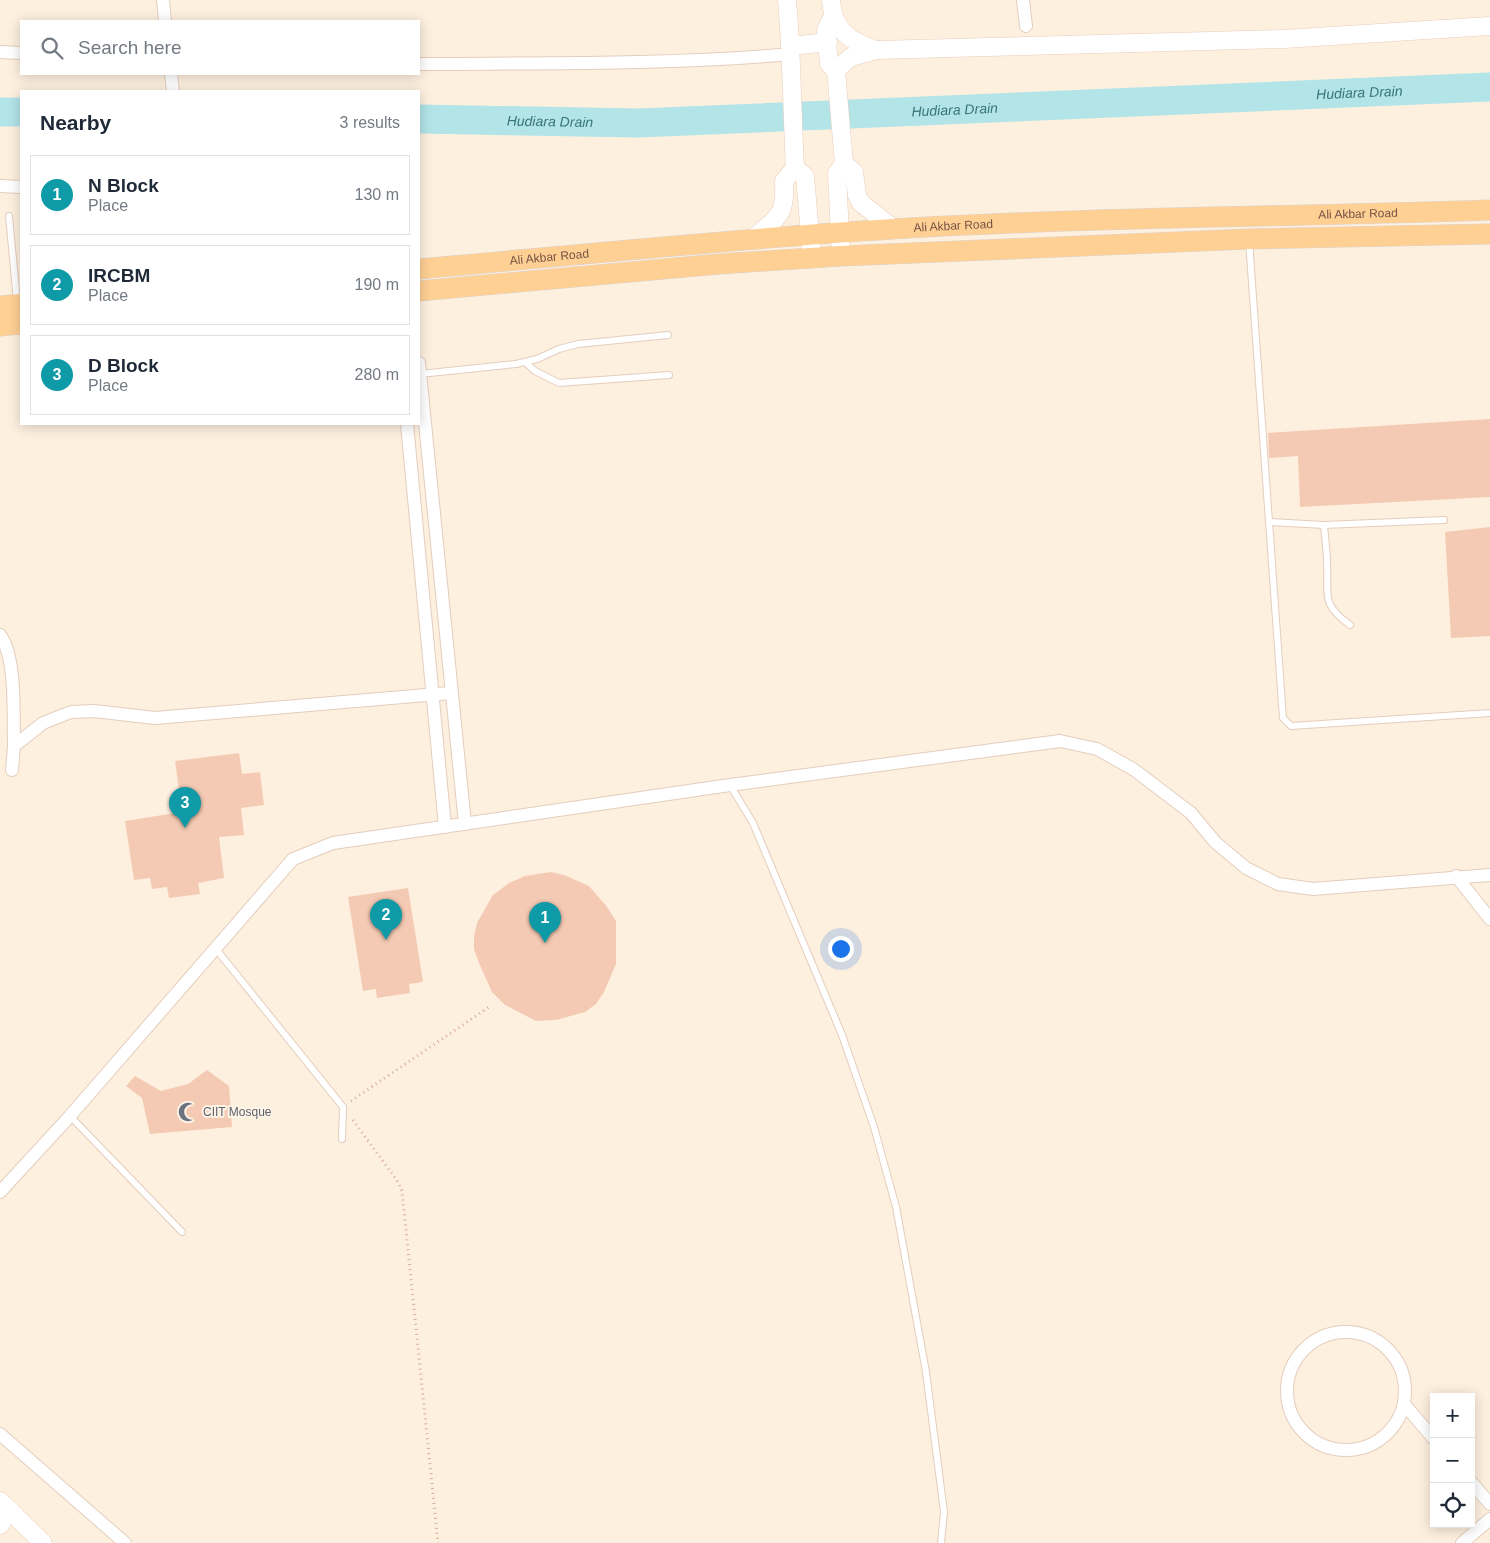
<!DOCTYPE html>
<html lang="en">
<head>
<meta charset="utf-8">
<style>
	body { margin:0; font-family:Arial,sans-serif; background:#f6f6f7; color:#1f2937 }
	.controls { position:absolute; right:15px; bottom:15px; display:grid; overflow:hidden; border-radius:0px; box-shadow:0 2px 12px #0003 }
	.controls button { width:45px; height:45px; display:grid; place-items:center; padding:0; border:0; border-bottom:1px solid #e0e1e3; background:#fff; color:#1f2937; font:25px sans-serif }
	.you { position:absolute; left:840px; top:948px; width:18px; height:18px; margin:-12px; border:4px solid #fff; border-radius:50%; background:#1a73e8; box-shadow:0 0 0 8px #1a73e833 }
	.badge { display:grid; place-items:center; width:32px; height:32px; border-radius:50%; background:#ea580c; color:#fff; font-size:16px; font-weight:700 }
	.pin { position:absolute; translate:-50% -41px; filter:drop-shadow(0 1px 2px #0008) }
	.pin::after { content:''; position:absolute; top:26px; width:18px; height:15px; background:inherit; clip-path:polygon(0 0,100% 0,50% 100%) }
	.list { margin:0; padding:0; list-style:none }
	h2 { display:flex; justify-content:space-between; align-items:center; height:65px; margin:0; padding:0 20px; font-size:21px }
	h2 small { font-size:16px; font-weight:400; color:#747a83 }
	.list li { display:grid; grid-template-columns:32px 1fr auto; gap:15px; align-items:center; box-sizing:border-box; height:80px; margin:0 10px 10px; padding:0 10px; border:1px solid #e0e1e3; border-radius:0px }
	.list b { display:block; font-size:19px; white-space:nowrap }
	.list p { margin:0; font-size:16px; white-space:nowrap; color:#747a83 }
	.list em { font-size:16px; font-style:normal; color:#747a83 }
	.icon { flex:none; width:28px; height:28px; fill:none; stroke:currentColor; stroke-width:2; stroke-linecap:round; stroke-linejoin:round }
	.map { position:relative; flex:none; width:1490px; height:1543px; overflow:hidden }
	.search { position:absolute; background:#fff; box-shadow:0 2px 12px #0003; left:20px; top:20px; width:400px; height:55px; display:flex; align-items:center; gap:12px; box-sizing:border-box; padding:0 18px; border-radius:0px; color:#747a83; font-size:19px }
	.panel { position:absolute; background:#fff; box-shadow:0 2px 12px #0003; left:20px; top:90px; width:400px; height:335px; border-radius:0px }
	.map>svg:first-child { display:block }
	.lines { fill:none; stroke-linecap:round; stroke-linejoin:round }
	.river { stroke:#b2e4e8; stroke-width:29 }
	.building { fill:#f5cab4 }
	.lane-casing { stroke:#e4cdbd; stroke-width:8 }
	.street-casing { stroke:#e4cdbd; stroke-width:14 }
	.secondary-casing { stroke:#eacdba; stroke-width:19 }
	.primary-casing { stroke:#dbd2cf; stroke-width:21 }
	.path { stroke:#d9ad98; stroke-width:3; stroke-dasharray:1 4; stroke-linecap:butt }
	.lane { stroke:#fff; stroke-width:6 }
	.street { stroke:#fff; stroke-width:12 }
	.secondary { stroke:#fff; stroke-width:18 }
	.primary { stroke:#ffd094; stroke-width:20 }
	.labels { text-anchor:middle; dominant-baseline:central; stroke-width:4; stroke-linejoin:round; paint-order:stroke }
	.street-label { font-size:12px; fill:#755345; stroke:#fff4e6 }
	.worship-label { font-size:12px; fill:#5b616d; stroke:#fff4e6; text-anchor:start }
	.water-label { font-size:14px; font-style:italic; fill:#38767c; stroke:#fff4e6 }
</style>
</head>
<body>
<div class="map">
<svg width="1490" height="1543" viewBox="0 0 1490 1543">
	<rect width="100%" height="100%" fill="#fef0df"/>
	<g class="lines">
		<g class="river">
			<polyline points="0,112 21,112"/>
			<path id="s1" d="M419,119L638,123L1490,87"/>
		</g>
	</g>
	<g class="building">
		<polygon points="1490,419 1490,497 1300,507 1298,456 1269,458 1268,433"/>
		<polygon points="1490,527 1490,636 1451,638 1445,532"/>
		<polygon points="239,753 242,774 260,772 264,805 241,808 244,835 219,837 224,878 198,883 200,894 169,898 167,887 152,889 150,878 134,880 125,821 182,812 175,761"/>
		<polygon points="551,872 564,875 589,886 607,907 616,921 616,964 604,992 596,1004 585,1012 556,1020 536,1021 505,1005 492,992 479,963 474,949 474,936 477,923 493,895 509,883 525,876"/>
		<polygon points="408,888 423,982 409,984 410,993 377,998 376,989 363,991 348,897"/>
		<polygon points="207,1070 229,1086 232,1127 150,1134 142,1098 126,1086 135,1076 161,1091 188,1084"/>
	</g>
	<g class="lines">
		<defs>
			<g id="lane">
				<polyline points="9,216 17,301"/>
				<polyline points="1249,241 1283,718 1291,726 1490,713"/>
				<polyline points="526,363 535,371 559,383 669,375"/>
				<polyline points="420,374 516,364 537,359 559,349 578,344 668,335"/>
				<polyline points="1269,522 1324,525 1444,520"/>
				<path d="M1324,525C1325,538 1327,551 1327,564C1329,596 1320,603 1350,625"/>
				<polyline points="730,785 753,823 842,1035 874,1127 896,1207 926,1372 944,1512 941,1543"/>
				<polyline points="216,949 343,1107 342,1139"/>
				<polyline points="70,1116 182,1232"/>
			</g>
			<g id="street">
				<polyline points="163,0 165,21"/>
				<polyline points="1023,0 1026,26"/>
				<polyline points="0,52 21,53"/>
				<path d="M419,64C543,63 667,65 791,54"/>
				<polyline points="171,74 173,91"/>
				<polyline points="0,186 21,187"/>
				<polyline points="419,363 465,824"/>
				<polyline points="407,424 445,827"/>
				<path d="M0,635C17,658 13,717 14,746"/>
				<polyline points="12,770 14,746 43,723 71,712 94,711 155,718 450,693"/>
				<polyline points="1456,876 1490,919"/>
				<polyline points="0,1192 70,1116 293,859 333,843 730,785 1060,741 1097,749 1133,769 1191,813 1215,842 1246,868 1278,884 1313,889 1490,875"/>
				<circle cx="1346" cy="1391" r="59"/>
				<polyline points="1404,1404 1434,1439"/>
				<polyline points="0,1434 125,1543"/>
				<polyline points="1471,1482 1490,1504"/>
				<polyline points="1462,1543 1490,1519"/>
			</g>
			<g id="secondary">
				<path d="M831,0C833,30 849,41 876,50"/>
				<polyline points="832,18 826,30 829,64 836,70"/>
				<polyline points="791,46 828,42"/>
				<polyline points="844,164 854,172 857,195 861,203 894,229"/>
				<polyline points="795,168 805,176 812,258"/>
				<path d="M753,239C778,216 786,217 784,181L795,168C792,112 792,56 787,0"/>
				<polyline points="841,256 837,173 844,164 836,70 851,57 876,50 1284,39 1490,26"/>
				<polyline points="0,1501 43,1543"/>
				<polyline points="0,1525 9,1509"/>
			</g>
			<g id="primary">
				<path id="s2" d="M419,269C576,255 734,239 892,229C1091,217 1291,217 1490,210"/>
				<polyline points="419,291 719,264 841,256 1249,239 1490,234"/>
				<polyline points="0,306 21,304"/>
				<polyline points="0,326 21,324"/>
			</g>
		</defs>
		<use href="#lane" class="lane-casing"/>
		<use href="#street" class="street-casing"/>
		<use href="#secondary" class="secondary-casing"/>
		<use href="#primary" class="primary-casing"/>
		<g class="path">
			<polyline points="351,1101 489,1007"/>
			<polyline points="353,1120 398,1182 402,1191 438,1543"/>
		</g>
		<use href="#lane" class="lane"/>
		<use href="#street" class="street"/>
		<use href="#secondary" class="secondary"/>
		<use href="#primary" class="primary"/>
	</g>
	<defs>
		<symbol id="mosque-bare" viewBox="-9 -9 18 18"><path d="M3.5-4.9A6 6 0 1 0 3.5 4.9A5 5 0 1 1 3.5-4.9Z" fill="#6b7280" stroke="#fff4e6" stroke-width="2.5" paint-order="stroke"/></symbol>
	</defs>
	<g fill-rule="evenodd">
		<use href="#mosque-bare" x="174" y="1098" width="28" height="28"/>
	</g>
	<g class="labels">
		<g class="street-label">
			<text stroke="none"><textPath href="#s2" startOffset="941">Ali Akbar Road</textPath></text>
			<text stroke="none"><textPath href="#s2" startOffset="536">Ali Akbar Road</textPath></text>
			<text stroke="none"><textPath href="#s2" startOffset="131">Ali Akbar Road</textPath></text>
		</g>
		<g class="worship-label">
			<text x="203" y="1112">CIIT Mosque</text>
		</g>
		<g class="water-label">
			<text stroke="none"><textPath href="#s1" startOffset="941">Hudiara Drain</textPath></text>
			<text stroke="none"><textPath href="#s1" startOffset="536">Hudiara Drain</textPath></text>
			<text stroke="none"><textPath href="#s1" startOffset="131">Hudiara Drain</textPath></text>
		</g>
	</g>
</svg>
<div class="controls">
<button>+</button>
<button>−</button>
<button><svg class="icon" aria-label="locate" viewBox="0 0 24 24"><circle cx="12" cy="12" r="6"/><path d="M12 2v4M12 18v4M2 12h4M18 12h4"/></svg></button>
</div>
<div class="you"></div>
<div class="pin badge" style="left:545px;top:943px;background:#0f9aa8">1</div>
<div class="pin badge" style="left:386px;top:940px;background:#0f9aa8">2</div>
<div class="pin badge" style="left:185px;top:828px;background:#0f9aa8">3</div>
<div class="search"><svg class="icon" aria-label="search" viewBox="0 0 24 24"><circle cx="10" cy="10" r="6"/><path d="M15 15l6 6"/></svg>Search here</div>
<section class="panel">
<h2>Nearby<small>3 results</small></h2>
<ul class="list">
<li><span class="badge" style="background:#0f9aa8">1</span><div><b>N Block</b><p>Place</p></div><em>130 m</em></li>
<li><span class="badge" style="background:#0f9aa8">2</span><div><b>IRCBM</b><p>Place</p></div><em>190 m</em></li>
<li><span class="badge" style="background:#0f9aa8">3</span><div><b>D Block</b><p>Place</p></div><em>280 m</em></li>
</ul>
</section>
</div>
</body>
</html>
